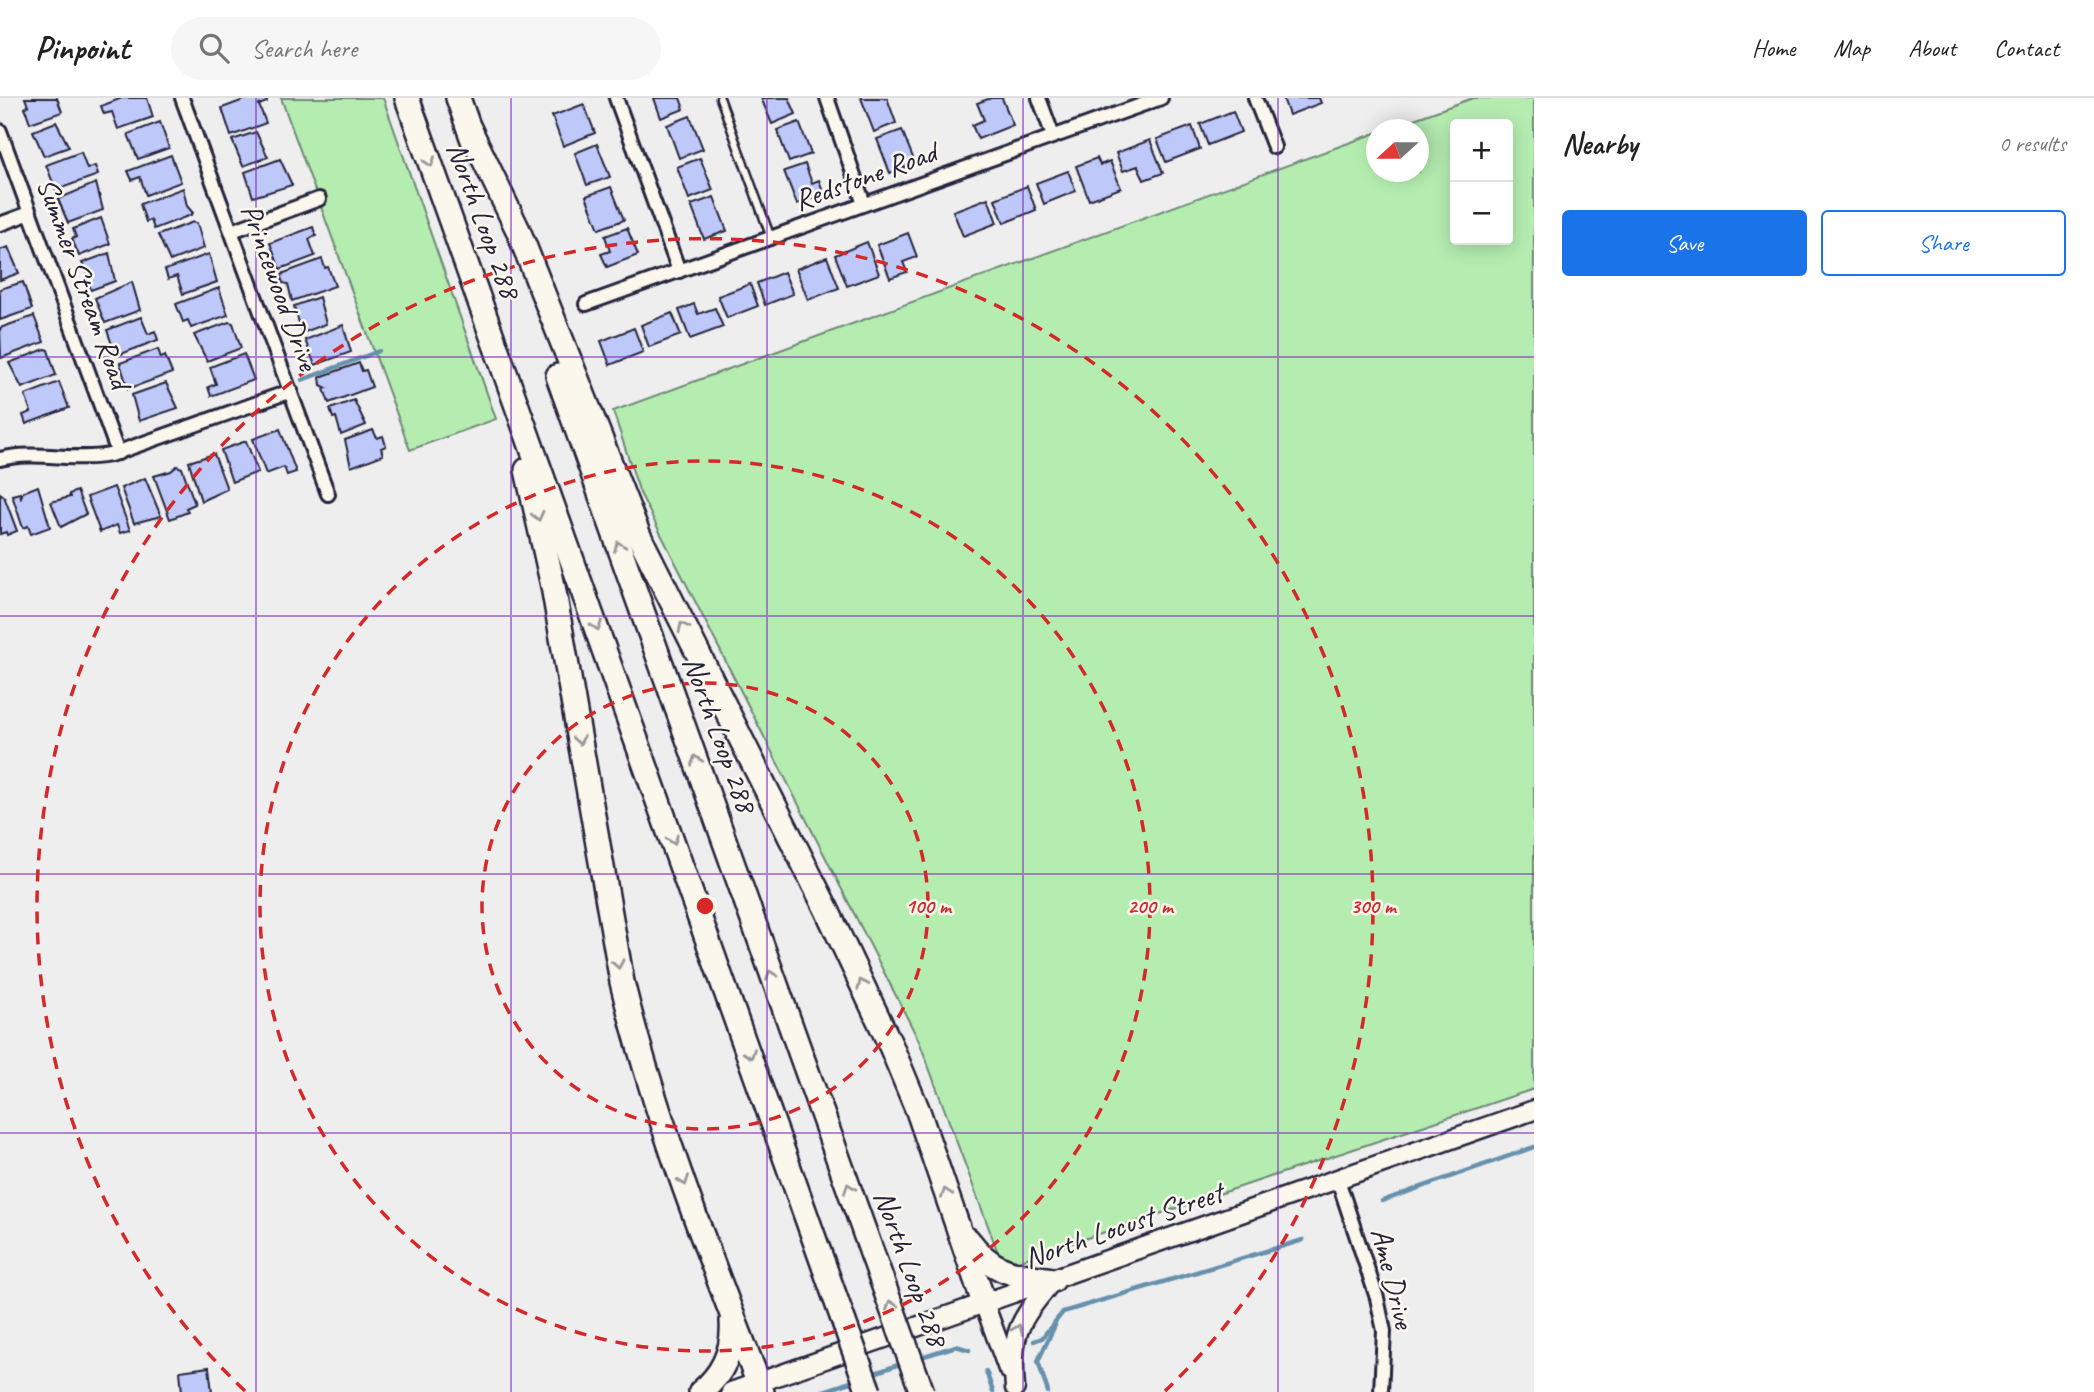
<!DOCTYPE html>
<html lang="en">
<head>
<meta charset="utf-8">
<style>
	body { margin:0; font-family:Caveat,sans-serif; background:#f6f6f6; color:#222 }
	.controls { position:absolute; right:21px; top:21px; display:grid; overflow:hidden; border-radius:7px; box-shadow:0 4px 18px #0003 }
	.controls button { width:63px; height:63px; display:grid; place-items:center; padding:0; border:0; border-bottom:2px solid #e0e0e0; background:#fff; color:#222; font:35px sans-serif }
	.compass { position:absolute; left:1366px; top:21px; width:63px; height:63px; border-radius:50%; background:#fff; box-shadow:0 4px 18px #0003; rotate:249deg }
	.list { margin:0; padding:0; list-style:none }
	h2 { display:flex; justify-content:space-between; align-items:center; height:91px; margin:0; padding:0 28px; font-size:30px }
	h2 small { font-size:23px; font-weight:400; color:#767676 }
	.actions { display:flex; gap:14px; padding:21px 28px }
	.actions a { flex:1; padding:16px 0; border:2px solid #1a73e8; border-radius:7px; text-align:center; font-size:24px; color:#1a73e8 }
	.actions .main { background:#1a73e8; color:#fff }
	.icon { flex:none; width:38px; height:38px; fill:none; stroke:currentColor; stroke-width:2; stroke-linecap:round; stroke-linejoin:round }
	.map { position:relative; flex:none; width:1534px; height:1294px; overflow:hidden }
	header { display:flex; align-items:center; gap:42px; box-sizing:border-box; height:98px; padding:0 35px; background:#fff; border-bottom:2px solid #e0e0e0 }
	header strong { font-size:33px }
	nav { display:flex; gap:38px; margin-inline-start:auto; font-size:24px }
	.search { width:490px; height:63px; background:#f6f6f6; display:flex; align-items:center; gap:18px; box-sizing:border-box; padding:0 24px; border-radius:38px; color:#767676; font-size:26px }
	main { display:flex }
	aside { flex:1; background:#fff }
	.map>svg:first-child { display:block }
	.green { fill:#b5edb0; stroke:#6c8876; stroke-width:2; fill-rule:evenodd }
	.lines { fill:none; stroke-linecap:round; stroke-linejoin:round }
	.stream { stroke:#6690ab; stroke-width:4.5 }
	.building { fill:#bec8f9; stroke:#22223b; stroke-width:2 }
	.service-casing { stroke:#22223b; stroke-width:11 }
	.minor-casing { stroke:#22223b; stroke-width:18 }
	.secondary-casing { stroke:#22223b; stroke-width:23 }
	.motorway-casing { stroke:#22223b; stroke-width:28 }
	.service { stroke:#fbf7ec; stroke-width:6 }
	.minor { stroke:#fbf7ec; stroke-width:12 }
	.secondary { stroke:#fbf7ec; stroke-width:18 }
	.motorway { stroke:#fbf7ec; stroke-width:23 }
	.motorway-bridge-casing { stroke:#22223b; stroke-width:28; stroke-linecap:butt }
	.motorway-bridge { stroke:#fbf7ec; stroke-width:23 }
	.oneway { stroke:#99979c }
	.grid { fill:none; stroke:#7b2cbf; stroke-width:2; stroke-opacity:0.55 }
	.ring { fill:none; stroke:#d62828; stroke-width:3.5; stroke-dasharray:12 9 }
	.labels { text-anchor:middle; dominant-baseline:central; stroke-width:5; stroke-linejoin:round; paint-order:stroke }
	.street-label { font-size:30px; fill:#22223b; stroke:#fbf7ec }
	.centre { fill:#d62828; stroke:#fbf7ec; stroke-width:3.5 }
	.ring-label { font-size:21px; text-anchor:middle; font-weight:bold; fill:#d62828; stroke:#fbf7ec; stroke-width:5; stroke-linejoin:round; paint-order:stroke }
</style>
</head>
<body>
<header>
<strong>Pinpoint</strong>
<div class="search"><svg class="icon" aria-label="search" viewBox="0 0 24 24"><circle cx="10" cy="10" r="6"/><path d="M15 15l6 6"/></svg>Search here</div>
<nav><a>Home</a><a>Map</a><a>About</a><a>Contact</a></nav>
</header>
<main>
<div class="map">
<svg width="1534" height="1294" viewBox="0 0 1534 1294">
	<rect width="100%" height="100%" fill="#efeeef"/>
	<filter id="ink" filterUnits="userSpaceOnUse"><feTurbulence type="fractalNoise" baseFrequency=".0143" numOctaves="2"/><feDisplacementMap in="SourceGraphic" scale="14" xChannelSelector="R" yChannelSelector="G"/><feConvolveMatrix kernelMatrix="1 2 1 2 8 2 1 2 1" color-interpolation-filters="sRGB"/></filter>
	<g filter="url(#ink)">
		<g class="green">
			<polygon points="281,0 383,0 496,321 410,352"/>
			<path d="M1473,0H1534V991L1003,1168L919,943L640,395L613,313L1376,35L1377,74H1419V32L1386,31ZM1455,26H1508V142H1455Z"/>
		</g>
		<g class="lines">
			<g class="stream">
				<polyline points="302,282 379,253"/>
				<polyline points="1382,1103 1534,1049"/>
				<polyline points="1034,1243 1042,1240 1063,1214 1303,1142"/>
				<polyline points="918,1260 956,1248 969,1252"/>
				<polyline points="986,1273 993,1294"/>
				<polyline points="872,1276 903,1265"/>
				<polyline points="821,1294 857,1282"/>
				<polyline points="1048,1294 1038,1263 1055,1227"/>
			</g>
		</g>
		<g class="building">
			<polygon points="25,0 57,0 62,14 30,25 25,10 28,8"/>
			<polygon points="122,0 147,0 153,19 118,31 112,14 104,16 101,8"/>
			<polygon points="249,0 266,0 267,4 259,7 266,25 231,38 222,10"/>
			<polygon points="654,0 680,0 684,11 661,20"/>
			<polygon points="761,0 789,0 796,16 772,26"/>
			<polygon points="861,0 887,0 896,25 874,34"/>
			<polygon points="991,0 1002,0 1013,27 978,41 972,27 984,22 977,5"/>
			<polygon points="1283,0 1319,0 1321,5 1289,17"/>
			<polygon points="584,6 595,35 563,48 552,18"/>
			<polygon points="1233,13 1241,34 1208,47 1200,26"/>
			<polygon points="690,18 703,51 679,60 667,27"/>
			<polygon points="56,24 69,49 44,58 33,33"/>
			<polygon points="160,24 169,50 138,61 128,36"/>
			<polygon points="799,24 811,56 789,64 777,32"/>
			<polygon points="1192,28 1200,51 1166,64 1157,41"/>
			<polygon points="902,32 915,65 890,75 877,41"/>
			<polygon points="256,34 268,59 243,68 232,42"/>
			<polygon points="1150,42 1163,75 1144,82 1138,68 1123,73 1116,55"/>
			<polygon points="597,46 610,79 587,87 575,55"/>
			<polygon points="81,54 87,71 95,68 98,77 56,92 46,67"/>
			<polygon points="171,57 181,84 146,97 140,79 132,82 128,73"/>
			<polygon points="700,60 713,92 689,101 677,69"/>
			<polygon points="1097,60 1100,67 1110,63 1121,90 1089,102 1076,68"/>
			<polygon points="280,61 292,87 253,99 245,74"/>
			<polygon points="805,66 812,85 819,82 824,96 797,106 784,73"/>
			<polygon points="1068,73 1076,93 1044,106 1036,85"/>
			<polygon points="96,85 103,112 68,125 58,101"/>
			<polygon points="1027,88 1036,112 1004,125 995,101"/>
			<polygon points="611,89 624,122 599,131 586,98"/>
			<polygon points="183,90 187,108 193,115 191,117 154,131 151,122 146,124 140,106"/>
			<polygon points="714,99 727,133 704,141 691,107"/>
			<polygon points="988,100 997,125 963,138 953,113"/>
			<polygon points="101,120 110,146 79,158 72,141 76,139 73,131"/>
			<polygon points="193,124 197,125 204,150 170,163 158,137"/>
			<polygon points="313,129 316,138 309,141 315,158 280,171 270,145"/>
			<polygon points="627,130 638,157 607,169 601,156 610,153 605,138"/>
			<polygon points="908,135 917,159 903,164 907,174 890,180 877,147"/>
			<polygon points="867,144 879,176 847,188 835,157"/>
			<polygon points="8,149 19,175 0,182 0,152"/>
			<polygon points="109,155 115,183 91,192 88,183 91,181 82,165"/>
			<polygon points="209,156 217,184 183,196 177,178 168,181 165,172"/>
			<polygon points="827,159 839,190 808,202 796,171"/>
			<polygon points="322,161 325,170 328,169 335,188 292,203 288,186 283,185 281,179 284,175"/>
			<polygon points="784,174 793,196 765,207 757,185"/>
			<polygon points="23,184 32,211 0,222 0,191"/>
			<polygon points="132,184 140,212 105,225 95,200"/>
			<polygon points="750,186 758,208 727,220 718,198"/>
			<polygon points="219,190 228,217 191,230 188,222 183,224 176,206"/>
			<polygon points="319,199 326,226 302,235 294,208"/>
			<polygon points="694,206 698,216 715,210 723,229 690,241 679,212"/>
			<polygon points="672,215 681,237 649,249 641,227"/>
			<polygon points="34,218 44,244 1,260 0,230"/>
			<polygon points="141,219 148,236 155,233 158,242 116,258 107,232"/>
			<polygon points="229,224 233,225 241,250 207,263 194,237"/>
			<polygon points="343,227 351,254 315,267 305,242"/>
			<polygon points="634,230 643,254 610,267 601,243"/>
			<polygon points="45,251 48,252 56,277 22,290 9,265"/>
			<polygon points="158,251 161,260 165,258 172,275 128,291 120,265"/>
			<polygon points="244,256 254,282 211,298 208,289 216,286 210,269"/>
			<polygon points="359,265 362,273 366,272 372,289 329,305 324,291 327,290 321,287 320,279"/>
			<polygon points="59,284 69,310 26,326 23,317 31,314 25,297"/>
			<polygon points="166,285 178,310 139,323 132,297"/>
			<polygon points="354,302 366,327 341,337 336,319 333,320 330,311"/>
			<polygon points="280,331 296,374 287,377 284,369 266,376 253,341"/>
			<polygon points="373,332 377,340 383,338 386,348 381,350 383,357 351,369 345,342"/>
			<polygon points="246,343 258,374 232,384 221,352"/>
			<polygon points="214,356 227,391 201,403 189,364"/>
			<polygon points="177,368 182,370 195,406 186,410 188,414 170,421 154,378 171,373"/>
			<polygon points="145,380 161,418 134,425 121,390"/>
			<polygon points="38,388 50,429 31,436 28,428 23,430 12,397 20,395 21,399 23,394"/>
			<polygon points="114,389 130,432 120,435 117,427 100,434 87,399"/>
			<polygon points="77,393 86,416 61,429 51,404 70,399 69,396"/>
			<polygon points="0,395 4,398 17,433 7,437 6,434 0,436"/>
			<polygon points="209,1269 212,1294 182,1294 180,1273"/>
		</g>
		<g class="lines">
			<defs>
				<polyline id="service" points="720,0 771,140"/>
				<g id="minor">
					<polyline points="182,0 328,396"/>
					<polyline points="616,0 679,173"/>
					<polyline points="827,0 864,106"/>
					<polyline points="1039,0 1053,38"/>
					<polyline points="1255,0 1274,49"/>
					<polyline points="0,33 118,355"/>
					<polyline points="0,126 30,115"/>
					<polyline points="232,133 319,101"/>
					<polyline points="586,206 1161,0"/>
					<path d="M0,361C37,352 73,364 110,357L291,293"/>
					<polyline points="1338,1082 1377,1200 1384,1233 1381,1294"/>
				</g>
				<g id="secondary">
					<polyline points="984,1205 1008,1271"/>
					<path d="M1015,1290C1011,1234 1017,1226 1052,1183"/>
					<polyline points="731,1294 1534,1012"/>
				</g>
				<g id="motorway">
					<polyline points="407,0 825,1171"/>
					<polyline points="458,0 474,45"/>
					<polyline points="469,30 518,132 639,438 826,810 891,948 918,1013 984,1205"/>
					<polyline points="558,278 872,1155"/>
					<path d="M527,372L553,488L622,884C656,1024 710,1160 762,1294"/>
					<path d="M968,1142C994,1176 1013,1176 1053,1182"/>
					<path d="M701,1294C723,1276 734,1251 732,1223"/>
				</g>
			</defs>
			<use href="#service" class="service-casing"/>
			<use href="#minor" class="minor-casing"/>
			<use href="#secondary" class="secondary-casing"/>
			<use href="#motorway" class="motorway-casing"/>
			<use href="#service" class="service"/>
			<use href="#minor" class="minor"/>
			<use href="#secondary" class="secondary"/>
			<use href="#motorway" class="motorway"/>
			<defs>
				<g id="motorway-bridge">
					<polyline points="872,1155 922,1294"/>
					<polyline points="825,1171 869,1294"/>
				</g>
			</defs>
			<use href="#motorway-bridge" class="motorway-bridge-casing"/>
			<use href="#motorway-bridge" class="motorway-bridge"/>
		</g>
		<defs><path id="oneway-chevron" d="M-2-3.5L2.5 0L-2 3.5" fill="none" stroke-width="1.6" stroke-linecap="round" stroke-linejoin="round" transform="scale(1.75)"/></defs>
		<g class="oneway">
			<use href="#oneway-chevron" transform="translate(430 64) rotate(70)"/>
			<use href="#oneway-chevron" transform="translate(538 418) rotate(76)"/>
			<use href="#oneway-chevron" transform="translate(619 448) rotate(-110)"/>
			<use href="#oneway-chevron" transform="translate(597 528) rotate(70)"/>
			<use href="#oneway-chevron" transform="translate(683 529) rotate(-116)"/>
			<use href="#oneway-chevron" transform="translate(579 642) rotate(80)"/>
			<use href="#oneway-chevron" transform="translate(696 662) rotate(-109)"/>
			<use href="#oneway-chevron" transform="translate(673 742) rotate(70)"/>
			<use href="#oneway-chevron" transform="translate(618 866) rotate(80)"/>
			<use href="#oneway-chevron" transform="translate(771 877) rotate(-110)"/>
			<use href="#oneway-chevron" transform="translate(862 886) rotate(-115)"/>
			<use href="#oneway-chevron" transform="translate(750 956) rotate(70)"/>
			<use href="#oneway-chevron" transform="translate(684 1083) rotate(70)"/>
			<use href="#oneway-chevron" transform="translate(849 1090) rotate(-110)"/>
			<use href="#oneway-chevron" transform="translate(946 1095) rotate(-109)"/>
			<use href="#oneway-chevron" transform="translate(891 1207) rotate(-110)"/>
			<use href="#oneway-chevron" transform="translate(1018 1231) rotate(-68)"/>
		</g>
	</g>
	<path class="grid" d="M256,0V1294M511,0V1294M767,0V1294M1023,0V1294M1278,0V1294M0,259H1534M0,518H1534M0,776H1534M0,1035H1534"/>
	<g class="ring">
		<circle cx="705" cy="808" r="223"/>
		<circle cx="705" cy="808" r="445"/>
		<path d="M245 1293A668 668 0 1 1 1165 1293"/>
	</g>
	<g class="labels">
		<g class="street-label">
			<text transform="translate(865 78) rotate(-20)">Redstone Road</text>
			<text transform="translate(484 122) rotate(70)">North Loop 288</text>
			<text transform="translate(84 185) rotate(70)">Summer Stream Road</text>
			<text transform="translate(280 189) rotate(70)">Princewood Drive</text>
			<text transform="translate(720 636) rotate(70)">North Loop 288</text>
			<text transform="translate(1123 1127) rotate(-19)">North Locust Street</text>
			<text transform="translate(911 1170) rotate(70)">North Loop 288</text>
			<text transform="translate(1393 1180) rotate(76)">Ame Drive</text>
		</g>
	</g>
	<circle cx="705" cy="808" r="10" class="centre"/>
	<g class="ring-label">
		<text x="928" y="815">100 m</text>
		<text x="1150" y="815">200 m</text>
		<text x="1373" y="815">300 m</text>
	</g>
</svg>
<div class="controls">
<button>+</button>
<button>−</button>
</div>
<svg class="compass" viewBox="-18 -18 36 36"><path d="M0-13l5 13h-10z" fill="#e53935"/><path d="M0 13l5-13h-10z" fill="#767676"/></svg>
</div>
<aside>
<h2>Nearby<small>0 results</small></h2>
<ul class="list">
</ul>
<div class="actions"><a class="main">Save</a><a>Share</a></div>
</aside>
</main>
</body>
</html>
